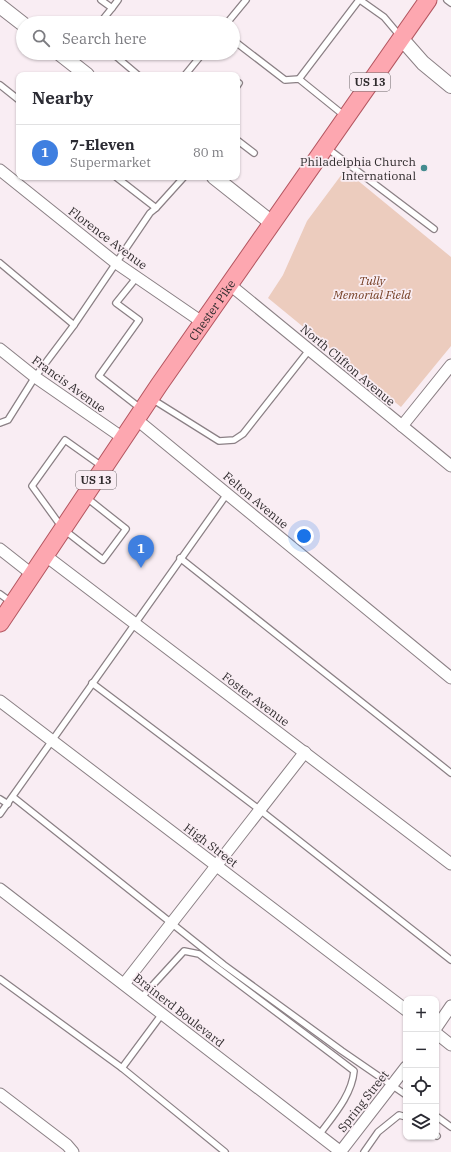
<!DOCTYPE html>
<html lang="en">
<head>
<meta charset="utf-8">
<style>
	body { margin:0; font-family:"IBM Plex Serif",serif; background:#f2f2f3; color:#2b2b33 }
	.controls { position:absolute; right:12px; bottom:12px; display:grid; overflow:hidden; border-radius:8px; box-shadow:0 1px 3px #0004 }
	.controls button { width:36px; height:36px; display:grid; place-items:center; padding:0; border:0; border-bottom:1px solid #e1e1e2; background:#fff; color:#2b2b33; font:20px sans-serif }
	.you { position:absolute; left:304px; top:536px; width:14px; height:14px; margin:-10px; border:3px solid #fff; border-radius:50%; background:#1a73e8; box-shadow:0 0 0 6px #1a73e833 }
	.badge { display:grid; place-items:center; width:26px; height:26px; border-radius:50%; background:#448b8f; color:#fff; font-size:13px; font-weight:700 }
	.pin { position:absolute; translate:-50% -33px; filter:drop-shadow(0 1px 2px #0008) }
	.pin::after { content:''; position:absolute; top:21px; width:14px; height:12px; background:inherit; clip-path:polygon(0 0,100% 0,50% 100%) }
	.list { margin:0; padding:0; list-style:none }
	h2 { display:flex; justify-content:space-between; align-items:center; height:52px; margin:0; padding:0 16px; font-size:17px }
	h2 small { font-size:13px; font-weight:400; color:#7c7c81 }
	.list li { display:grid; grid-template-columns:26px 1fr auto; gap:12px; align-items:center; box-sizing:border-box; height:56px; padding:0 16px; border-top:1px solid #e1e1e2 }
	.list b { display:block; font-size:15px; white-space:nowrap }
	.list p { margin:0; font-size:13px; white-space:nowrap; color:#7c7c81 }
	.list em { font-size:13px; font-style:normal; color:#7c7c81 }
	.icon { flex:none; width:22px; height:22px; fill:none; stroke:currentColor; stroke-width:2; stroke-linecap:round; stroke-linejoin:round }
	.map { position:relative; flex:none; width:451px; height:1152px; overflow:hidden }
	.search { position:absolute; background:#fff; box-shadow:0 1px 3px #0004; left:16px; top:16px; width:224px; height:44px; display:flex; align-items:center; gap:10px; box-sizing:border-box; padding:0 14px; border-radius:22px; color:#7c7c81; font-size:15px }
	.panel { position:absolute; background:#fff; box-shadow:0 1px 3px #0004; left:16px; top:72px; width:224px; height:108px; border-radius:8px }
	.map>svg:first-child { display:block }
	.green { fill:#ecccbe }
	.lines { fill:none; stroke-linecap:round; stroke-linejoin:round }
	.service-casing { stroke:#8b8085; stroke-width:8 }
	.minor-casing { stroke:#8b8085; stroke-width:13 }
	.tertiary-casing { stroke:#8b8085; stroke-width:16 }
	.primary-casing { stroke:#b45660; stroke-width:19 }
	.service { stroke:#fff; stroke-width:5.5 }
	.minor { stroke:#fff; stroke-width:11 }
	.tertiary { stroke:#fff; stroke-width:14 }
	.primary { stroke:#fda7b0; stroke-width:17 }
	.poi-dot { fill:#448b8f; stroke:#f9edf3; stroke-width:1.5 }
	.labels { text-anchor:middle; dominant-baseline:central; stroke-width:3.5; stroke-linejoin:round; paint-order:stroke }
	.shield { fill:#f9edf3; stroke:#6c6669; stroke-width:1 }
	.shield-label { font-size:11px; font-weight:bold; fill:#302c2e }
	.poi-label { font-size:12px; fill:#302c2e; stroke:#f9edf3; text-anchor:end }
	.street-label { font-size:12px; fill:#302c2e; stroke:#f9edf3 }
	.park-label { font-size:12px; font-style:italic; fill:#753f24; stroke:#f9edf3 }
</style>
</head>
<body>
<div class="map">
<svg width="451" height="1152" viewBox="0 0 451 1152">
	<rect width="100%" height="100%" fill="#f9edf3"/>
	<polygon class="green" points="345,170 451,257 451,346 401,407 268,298 283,275 307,221"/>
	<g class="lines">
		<defs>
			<g id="service">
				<polyline points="360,0 384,17 400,36"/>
				<polyline points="447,0 451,3"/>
				<polyline points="112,8 118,0"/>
				<polyline points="100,23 112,8 101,0"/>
				<polyline points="227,23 246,0"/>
				<polyline points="233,40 285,80 299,79 346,117"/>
				<polyline points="112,53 138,75"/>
				<polyline points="185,75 203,53"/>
				<polyline points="299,79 359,0"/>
				<polyline points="0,85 19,100"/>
				<polyline points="237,86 239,83"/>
				<polyline points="237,140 254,153"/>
				<polyline points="327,148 434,229"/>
				<polyline points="156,208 184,177"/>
				<polyline points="0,263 74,325"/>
				<polyline points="137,277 116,303 139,320 99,376 140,408"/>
				<polyline points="152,399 219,441 234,440 243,434 310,349"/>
				<polyline points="0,423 8,420 35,377 74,325 150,213 156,208 116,177"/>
				<polyline points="87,498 126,529 103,560 63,529 32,486 65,440 103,467"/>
				<polyline points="180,558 451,773"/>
				<polyline points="0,594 11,602"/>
				<polyline points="92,683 260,810 451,960"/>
				<polyline points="13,797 224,965 342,1051 406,1095"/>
				<polyline points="0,799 8,804"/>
				<polyline points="0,814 227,494"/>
				<polyline points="0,979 122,1068 225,1152"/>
				<path d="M141,998L184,951L199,954L337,1058L354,1071C352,1095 333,1116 319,1135"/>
				<polyline points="122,1068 162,1014"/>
				<polyline points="436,1116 451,1127"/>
				<polyline points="436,1135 437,1136"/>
				<polyline points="364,1152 378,1132 399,1115 406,1117"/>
			</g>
			<g id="minor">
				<polyline points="0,170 116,263 202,322"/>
				<polyline points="229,284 451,466"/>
				<polyline points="0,349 35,377 123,438"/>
				<polyline points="136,419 451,678"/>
				<polyline points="402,426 451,365"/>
				<polyline points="0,549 33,575"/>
				<polyline points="46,556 451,864"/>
				<polyline points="0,701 406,1010"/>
				<polyline points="0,889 341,1152"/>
				<polyline points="124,984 305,752"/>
				<polyline points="436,1028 451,1006"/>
				<polyline points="436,1033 451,1045"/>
				<polyline points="0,1094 67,1145 73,1152"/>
				<polyline points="341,1151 406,1067"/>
			</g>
			<g id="tertiary">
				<polyline points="0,6 23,24"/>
				<polyline points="401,38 423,63 451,86"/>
				<polyline points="59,53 87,75"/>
				<polyline points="214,177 272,223"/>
			</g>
			<g id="primary">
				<path id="s1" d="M0,623L159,385L428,0"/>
			</g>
		</defs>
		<use href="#service" class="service-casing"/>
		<use href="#minor" class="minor-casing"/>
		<use href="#tertiary" class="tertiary-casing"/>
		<use href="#primary" class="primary-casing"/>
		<use href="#service" class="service"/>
		<use href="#minor" class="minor"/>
		<use href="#tertiary" class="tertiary"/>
		<use href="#primary" class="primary"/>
	</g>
	<circle class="poi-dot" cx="424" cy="168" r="4"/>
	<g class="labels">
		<g class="shield">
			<rect x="350" y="73" width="40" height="18" rx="3"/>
			<rect x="76" y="471" width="40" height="18" rx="3"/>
		</g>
		<g class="shield-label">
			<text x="370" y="82">US 13</text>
			<text x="96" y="480">US 13</text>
		</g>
		<g class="poi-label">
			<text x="416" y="161">Philadelphia Church<tspan x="416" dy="14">International</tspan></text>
		</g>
		<g class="street-label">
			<text transform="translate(108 238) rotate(37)">Florence Avenue</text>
			<text stroke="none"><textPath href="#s1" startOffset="378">Chester Pike</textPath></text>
			<text transform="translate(348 365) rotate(40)">North Clifton Avenue</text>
			<text transform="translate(69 384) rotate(36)">Francis Avenue</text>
			<text transform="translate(256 500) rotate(40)">Felton Avenue</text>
			<text transform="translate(256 699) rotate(37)">Foster Avenue</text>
			<text transform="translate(211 845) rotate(37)">High Street</text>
			<text transform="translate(179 1010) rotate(38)">Brainerd Boulevard</text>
			<text transform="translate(363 1101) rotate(-52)">Spring Street</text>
		</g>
		<g class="park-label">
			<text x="372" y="280">Tully<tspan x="372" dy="14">Memorial Field</tspan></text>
		</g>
	</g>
</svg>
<div class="controls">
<button>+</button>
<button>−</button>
<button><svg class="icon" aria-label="locate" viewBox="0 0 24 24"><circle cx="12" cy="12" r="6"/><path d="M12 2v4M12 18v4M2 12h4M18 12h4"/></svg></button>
<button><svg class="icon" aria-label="layers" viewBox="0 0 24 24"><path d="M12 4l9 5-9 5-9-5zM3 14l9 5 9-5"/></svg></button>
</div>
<div class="you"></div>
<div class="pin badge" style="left:141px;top:568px;background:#3f7fe0">1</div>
<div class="search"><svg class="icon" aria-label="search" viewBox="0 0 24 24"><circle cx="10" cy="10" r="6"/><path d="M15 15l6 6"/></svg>Search here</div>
<section class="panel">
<h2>Nearby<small></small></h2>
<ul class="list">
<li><span class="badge" style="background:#3f7fe0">1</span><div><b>7-Eleven</b><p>Supermarket</p></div><em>80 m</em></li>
</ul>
</section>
</div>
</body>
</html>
